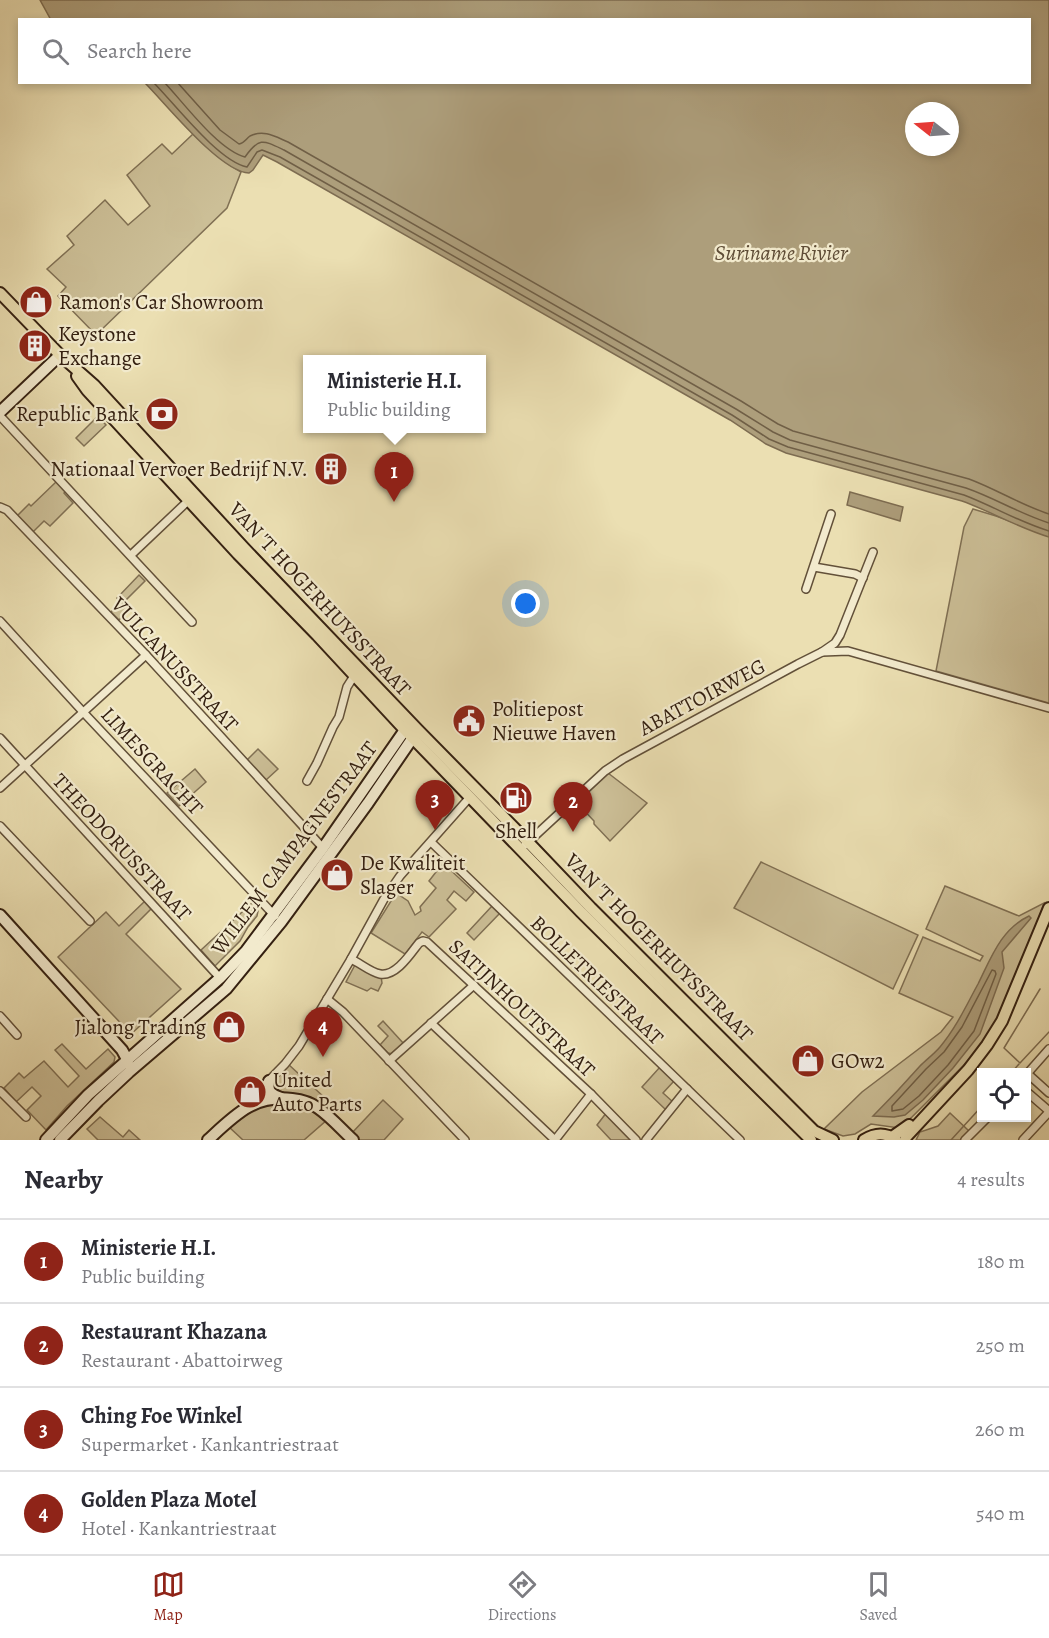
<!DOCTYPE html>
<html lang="en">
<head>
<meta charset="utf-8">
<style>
	body { margin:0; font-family:Alegreya,serif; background:#f2f2f3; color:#2b2b33 }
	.controls { position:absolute; right:18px; bottom:18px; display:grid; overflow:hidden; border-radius:0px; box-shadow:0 3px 9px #0003 }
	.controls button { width:54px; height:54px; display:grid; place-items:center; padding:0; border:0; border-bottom:2px solid #e1e1e2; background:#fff; color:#2b2b33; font:30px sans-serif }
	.compass { position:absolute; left:905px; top:102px; width:54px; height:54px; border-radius:50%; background:#fff; box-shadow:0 3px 9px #0003; rotate:287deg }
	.you { position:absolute; left:526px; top:604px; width:21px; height:21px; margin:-15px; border:4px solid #fff; border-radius:50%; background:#1a73e8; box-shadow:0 0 0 9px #1a73e833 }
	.badge { display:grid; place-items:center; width:39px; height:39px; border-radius:50%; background:#8f2418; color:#fff; font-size:20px; font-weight:700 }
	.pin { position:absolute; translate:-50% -50px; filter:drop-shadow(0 2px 3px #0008) }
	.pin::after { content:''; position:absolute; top:32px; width:21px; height:18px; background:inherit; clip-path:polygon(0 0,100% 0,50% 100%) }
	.popup { position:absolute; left:303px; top:355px; width:183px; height:78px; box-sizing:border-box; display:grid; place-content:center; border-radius:0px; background:#fff; filter:drop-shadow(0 2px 4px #0005); font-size:20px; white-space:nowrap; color:#7c7c81 }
	.popup b { font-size:22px; color:#2b2b33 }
	.popup::after { content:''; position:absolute; left:50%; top:100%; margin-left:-12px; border:12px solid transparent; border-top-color:#fff }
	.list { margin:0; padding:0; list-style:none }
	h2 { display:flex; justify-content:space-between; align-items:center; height:78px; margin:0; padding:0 24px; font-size:26px }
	h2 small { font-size:20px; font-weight:400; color:#7c7c81 }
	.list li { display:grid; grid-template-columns:39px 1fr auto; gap:18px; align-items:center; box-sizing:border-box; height:84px; padding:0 24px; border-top:2px solid #e1e1e2 }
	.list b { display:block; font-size:22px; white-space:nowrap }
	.list p { margin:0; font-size:20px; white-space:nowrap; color:#7c7c81 }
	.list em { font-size:20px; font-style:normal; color:#7c7c81 }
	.icon { flex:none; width:33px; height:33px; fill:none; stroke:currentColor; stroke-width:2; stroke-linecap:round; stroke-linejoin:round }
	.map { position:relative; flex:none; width:1049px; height:1140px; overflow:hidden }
	.search { position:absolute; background:#fff; box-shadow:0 3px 9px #0003; left:18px; right:18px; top:18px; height:66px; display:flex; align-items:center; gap:15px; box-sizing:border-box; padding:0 21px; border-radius:0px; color:#7c7c81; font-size:22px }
	.sheet { height:414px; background:#fff }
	nav { display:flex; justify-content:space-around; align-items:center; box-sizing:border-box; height:84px; border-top:2px solid #e1e1e2; background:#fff; font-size:16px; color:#7c7c81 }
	nav a { display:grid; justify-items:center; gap:3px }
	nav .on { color:#8f2418 }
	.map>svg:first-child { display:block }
	.green { fill:#ccbf97; stroke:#807054; stroke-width:1.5 }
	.water { fill:#ad9e7b; stroke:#7d6c51; stroke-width:1.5; fill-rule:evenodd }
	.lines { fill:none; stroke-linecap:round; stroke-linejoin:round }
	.shore { stroke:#705f46; stroke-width:1.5 }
	.stream { stroke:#7d6c51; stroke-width:1.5 }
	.street-casing { stroke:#625039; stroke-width:10 }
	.secondary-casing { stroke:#342011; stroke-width:14 }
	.primary-casing { stroke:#342011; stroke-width:14 }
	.street { stroke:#f2eacd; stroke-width:7 }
	.secondary { stroke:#f2eacd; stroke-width:10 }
	.primary { stroke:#ebdfb2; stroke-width:10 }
	.labels { text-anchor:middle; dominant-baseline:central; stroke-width:4.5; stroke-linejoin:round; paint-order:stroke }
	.poi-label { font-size:21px; fill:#342011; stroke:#f2eacd; text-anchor:start }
	.street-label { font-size:21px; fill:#342011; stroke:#f2eacd }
	.water-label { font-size:22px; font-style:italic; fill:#5e4c36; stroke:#f2eacd }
</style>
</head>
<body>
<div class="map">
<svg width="1049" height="1140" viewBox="0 0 1049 1140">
	<rect width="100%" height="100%" fill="#ebdfb2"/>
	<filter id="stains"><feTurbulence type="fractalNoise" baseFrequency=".00333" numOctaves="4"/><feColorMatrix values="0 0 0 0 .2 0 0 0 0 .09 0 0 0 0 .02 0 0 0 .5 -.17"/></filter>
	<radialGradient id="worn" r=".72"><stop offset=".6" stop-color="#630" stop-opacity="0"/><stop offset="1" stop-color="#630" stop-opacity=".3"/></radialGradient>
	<g class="green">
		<path d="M193,134C208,149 223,162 241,172L227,208L96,335L58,296L66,287L47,269L74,245L67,236L105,200L128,225L150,206L127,175L162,144L172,154Z"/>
		<polygon points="98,416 106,425 84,446 76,438"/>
		<polygon points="57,481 66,491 64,493 73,503 50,526 44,521 32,533 17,516 29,504 31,506"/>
		<polygon points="973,509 996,516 1049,536 1049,703 936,671 964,527"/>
		<polygon points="139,575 145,581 122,604 129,610 119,620 111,612 120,602 117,598"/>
		<polygon points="258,749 278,769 266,780 247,760"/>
		<polygon points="195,769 206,782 179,806 167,793"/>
		<polygon points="608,773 647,803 610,841 594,824 594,821 577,803"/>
		<polygon points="761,862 918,935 893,989 734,908"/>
		<polygon points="443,863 474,892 466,901 454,891 447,900 456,909 429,937 422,932 405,954 371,933 396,893 408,901 415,915 421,911 420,907 436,888 429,881"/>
		<polygon points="945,886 1019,916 1044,903 1019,975 999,1020 977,1052 912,1117 899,1128 871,1124 855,1134 843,1136 824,1129 862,1092 941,1032 953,1017 899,993 923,937 980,961 983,956 926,929"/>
		<polygon points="145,901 152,908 126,934 181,989 131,1034 58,957 106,912 119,926"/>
		<polygon points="254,901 258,911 257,916 248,927 240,941 215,966 201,950"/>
		<polygon points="492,906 500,913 474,940 467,933"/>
		<polygon points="356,963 381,976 382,983 378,991 371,988 367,991 346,982"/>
		<polygon points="383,1021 404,1044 393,1054 388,1053 380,1045 388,1036 378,1026"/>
		<polygon points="62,1044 86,1069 108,1049 115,1057 114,1062 67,1106 46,1130 27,1110 41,1096 32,1087 16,1102 4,1088 19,1073 24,1078 44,1061 68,1087 79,1076 55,1050"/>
		<polygon points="288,1064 337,1109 331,1115 278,1093 271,1088 275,1078"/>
		<polygon points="660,1067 674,1081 663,1093 673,1102 666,1110 642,1087"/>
		<polygon points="383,1100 403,1119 384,1140 357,1140 351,1134"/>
		<polygon points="272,1101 306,1105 328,1119 304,1140 243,1140 229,1127 241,1115"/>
		<polygon points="607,1112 634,1140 611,1140 597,1125"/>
		<polygon points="950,1113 969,1131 960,1140 916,1140 920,1132 938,1126"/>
		<polygon points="100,1117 123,1137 129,1130 140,1140 98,1140 87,1129"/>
	</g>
	<g class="water">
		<path d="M40,0H1049V537C1019,528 992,512 962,501L786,453L766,444L730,420L277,162L263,155L253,170L249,173C220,172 166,104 145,83L1030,82V20H51ZM914,111H950V147H914Z"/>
		<polygon points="850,492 903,507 900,521 847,505"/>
		<path d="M1029,916L1031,918L1002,952L1004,968L980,1034L953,1068L923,1100L905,1115L894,1117L873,1116C889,1100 905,1083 920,1066C926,1060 934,1054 940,1047C956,1028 966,1006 978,984C991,958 1001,929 1029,916Z"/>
	</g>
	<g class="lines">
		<g class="shore">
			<path d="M153,82C175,104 218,161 247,167L257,152L262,150L280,157L732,415L769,439L788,447L964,495C993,506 1019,522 1049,531"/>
			<path d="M164,82C184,103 218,150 245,157C259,137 263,140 284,150L736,409L773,432L790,440L966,488C995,498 1020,514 1049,523"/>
			<path d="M177,82L220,130L239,144C244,143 246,139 250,136C264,129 276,137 288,142L741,401L778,424L793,431L969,479C996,489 1021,505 1049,514"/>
			<polygon points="992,970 995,971 996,974 974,1031 948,1065 919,1096 903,1109 892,1111 892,1106 926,1069 944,1052 962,1027"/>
		</g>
		<g class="stream">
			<polyline points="1040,989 1004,1048 1020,1063 1049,1032"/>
			<polyline points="1012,1072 1019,1064"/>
			<polyline points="951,1140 982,1106"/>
		</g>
		<defs>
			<g id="street">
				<polyline points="0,416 192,622"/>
				<polyline points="0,507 7,510 146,655 323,848"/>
				<polyline points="131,555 189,500"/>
				<polyline points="814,567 855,574 863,578"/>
				<polyline points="806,589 831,514"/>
				<polyline points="0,621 84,713 275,916"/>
				<polyline points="822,652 848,651 1049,708"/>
				<polyline points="0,738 220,978"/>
				<polyline points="307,781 317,763 333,727 339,717 347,687 354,676"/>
				<polyline points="0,788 146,655"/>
				<polyline points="0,826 90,921"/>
				<polyline points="431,842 740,1140"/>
				<polyline points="525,845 605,771 623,759 798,664 822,652 835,643 840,635 873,552"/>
				<path d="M351,959C360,963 370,972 380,974C396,977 411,953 419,943L423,941L427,942L591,1094L636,1140"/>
				<polyline points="327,999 343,1012 465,1140"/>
				<polyline points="0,1016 17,1035"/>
				<polyline points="431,1023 555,1140"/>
				<polyline points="389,1061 474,985"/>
				<polyline points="1028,1074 1049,1093"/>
				<polyline points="1026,1075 1049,1049"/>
				<polyline points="0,1091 26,1117"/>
				<polyline points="1026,1091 1049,1111"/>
				<polyline points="244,1106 285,1064 299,1046 351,959 384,899 400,876 470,797"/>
				<polyline points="555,1140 591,1094"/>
				<polyline points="646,1140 687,1089"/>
				<polyline points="965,1140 987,1118"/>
				<polyline points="1023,1140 1049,1112"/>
			</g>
			<g id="secondary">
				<polyline points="0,412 60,355"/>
				<polyline points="0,915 122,1050 127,1059 128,1064"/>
				<path d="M269,1081C267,1092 271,1094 281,1098"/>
				<polyline points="46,1140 88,1095 220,978 246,951 323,848 409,724"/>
				<polyline points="60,1140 98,1101 129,1072 226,989 281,922 368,803 416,733"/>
				<path d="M208,1140C234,1116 254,1094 292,1099C301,1100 311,1103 318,1108C331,1117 342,1130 353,1140"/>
			</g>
			<g id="primary">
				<polyline points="0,293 60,355 94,385 244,548 418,730 528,842 591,908 814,1131 833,1140"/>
				<polyline points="77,376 87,390 238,554 317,635 405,730 581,912 811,1140"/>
				<polyline points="892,1137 909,1125"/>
				<path d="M864,1140C875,1133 885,1132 896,1140"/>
				<polyline points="905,1140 906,1137 968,1070 987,1045 1002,1021 1049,908"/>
			</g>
		</defs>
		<use href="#street" class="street-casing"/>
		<use href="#secondary" class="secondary-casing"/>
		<use href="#primary" class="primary-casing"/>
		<use href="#street" class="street"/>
		<use href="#secondary" class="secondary"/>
		<use href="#primary" class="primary"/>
	</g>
	<defs>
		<symbol id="shop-disc" viewBox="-11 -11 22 22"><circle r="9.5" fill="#8f2418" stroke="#f2eacd"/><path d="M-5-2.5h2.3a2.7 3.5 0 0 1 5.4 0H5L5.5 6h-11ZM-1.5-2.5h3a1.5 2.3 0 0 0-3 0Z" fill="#fff"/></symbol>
		<symbol id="building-disc" viewBox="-11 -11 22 22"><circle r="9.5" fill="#8f2418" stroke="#f2eacd"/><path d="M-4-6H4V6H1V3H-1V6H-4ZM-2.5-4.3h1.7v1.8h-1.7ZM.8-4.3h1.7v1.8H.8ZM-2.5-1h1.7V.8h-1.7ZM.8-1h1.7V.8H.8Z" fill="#fff"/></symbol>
		<symbol id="bank-disc" viewBox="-11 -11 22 22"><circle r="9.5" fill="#8f2418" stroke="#f2eacd"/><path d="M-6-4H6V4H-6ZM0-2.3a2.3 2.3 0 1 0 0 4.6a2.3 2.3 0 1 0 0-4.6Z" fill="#fff"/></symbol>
		<symbol id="civic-disc" viewBox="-11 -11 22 22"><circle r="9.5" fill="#8f2418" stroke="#f2eacd"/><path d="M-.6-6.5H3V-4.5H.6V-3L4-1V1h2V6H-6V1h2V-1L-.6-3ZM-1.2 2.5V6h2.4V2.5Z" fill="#fff"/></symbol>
		<symbol id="fuel-disc" viewBox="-11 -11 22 22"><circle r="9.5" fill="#8f2418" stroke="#f2eacd"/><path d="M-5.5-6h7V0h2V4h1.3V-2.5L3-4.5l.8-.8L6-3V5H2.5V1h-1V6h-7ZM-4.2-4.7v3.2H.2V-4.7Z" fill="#fff"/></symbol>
	</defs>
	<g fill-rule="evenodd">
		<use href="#shop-disc" x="17" y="283" width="38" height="38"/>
		<use href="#building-disc" x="16" y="327" width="38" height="38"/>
		<use href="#bank-disc" x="143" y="395" width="38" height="38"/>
		<use href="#building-disc" x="312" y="450" width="38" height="38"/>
		<use href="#civic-disc" x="450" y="702" width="38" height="38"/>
		<use href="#fuel-disc" x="497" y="779" width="38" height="38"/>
		<use href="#shop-disc" x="318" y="856" width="38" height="38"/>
		<use href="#shop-disc" x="210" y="1008" width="38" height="38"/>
		<use href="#shop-disc" x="789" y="1042" width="38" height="38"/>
		<use href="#shop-disc" x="231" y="1073" width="38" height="38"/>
	</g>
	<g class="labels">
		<g class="poi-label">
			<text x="59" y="302">Ramon's Car Showroom</text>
			<text x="58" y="334">Keystone<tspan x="58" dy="24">Exchange</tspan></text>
			<text x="139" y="414" text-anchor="end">Republic Bank</text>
			<text x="308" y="469" text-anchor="end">Nationaal Vervoer Bedrijf N.V.</text>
			<text x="492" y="709">Politiepost<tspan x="492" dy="24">Nieuwe Haven</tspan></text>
			<text x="516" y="831" text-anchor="middle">Shell</text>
			<text x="360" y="863">De Kwaliteit<tspan x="360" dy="24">Slager</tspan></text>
			<text x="206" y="1027" text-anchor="end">Jialong Trading</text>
			<text x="831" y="1061">GOw2</text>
			<text x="273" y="1080">United<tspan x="273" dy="24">Auto Parts</tspan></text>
		</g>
		<g class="street-label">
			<text transform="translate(320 599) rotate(47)">VAN 'T HOGERHUYSSTRAAT</text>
			<text transform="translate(175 664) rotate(47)">VULCANUSSTRAAT</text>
			<text transform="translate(702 697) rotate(-28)">ABATTOIRWEG</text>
			<text transform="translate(152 761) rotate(47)">LIMESGRACHT</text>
			<text transform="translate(122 847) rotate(47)">THEODORUSSTRAAT</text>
			<text transform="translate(294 848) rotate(-53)">WILLEM CAMPAGNESTRAAT</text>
			<text transform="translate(659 947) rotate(45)">VAN 'T HOGERHUYSSTRAAT</text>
			<text transform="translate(597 980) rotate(44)">BOLLETRIESTRAAT</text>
			<text transform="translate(522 1008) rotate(43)">SATIJNHOUTSTRAAT</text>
		</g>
		<g class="water-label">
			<text x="781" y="253">Suriname Rivier</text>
		</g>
	</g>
	<rect width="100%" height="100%" filter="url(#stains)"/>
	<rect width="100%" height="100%" fill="url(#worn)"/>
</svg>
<div class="controls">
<button><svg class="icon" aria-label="locate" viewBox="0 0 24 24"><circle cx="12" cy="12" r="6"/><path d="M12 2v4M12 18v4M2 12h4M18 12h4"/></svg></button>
</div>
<svg class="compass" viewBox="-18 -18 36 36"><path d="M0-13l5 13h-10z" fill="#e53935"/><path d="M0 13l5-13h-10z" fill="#7c7c81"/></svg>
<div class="you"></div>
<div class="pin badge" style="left:394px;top:502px">1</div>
<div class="popup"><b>Ministerie H.I.</b>Public building</div>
<div class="pin badge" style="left:573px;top:832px">2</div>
<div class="pin badge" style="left:435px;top:830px">3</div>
<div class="pin badge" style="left:323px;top:1057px">4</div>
<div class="search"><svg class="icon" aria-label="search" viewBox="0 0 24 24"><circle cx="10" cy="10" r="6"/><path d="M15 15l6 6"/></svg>Search here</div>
</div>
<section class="sheet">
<h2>Nearby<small>4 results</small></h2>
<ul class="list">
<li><span class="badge">1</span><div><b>Ministerie H.I.</b><p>Public building</p></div><em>180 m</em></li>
<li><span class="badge">2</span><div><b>Restaurant Khazana</b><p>Restaurant · Abattoirweg</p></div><em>250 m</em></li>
<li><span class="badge">3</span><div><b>Ching Foe Winkel</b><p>Supermarket · Kankantriestraat</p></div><em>260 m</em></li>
<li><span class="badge">4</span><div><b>Golden Plaza Motel</b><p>Hotel · Kankantriestraat</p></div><em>540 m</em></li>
</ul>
</section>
<nav>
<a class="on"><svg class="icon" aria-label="map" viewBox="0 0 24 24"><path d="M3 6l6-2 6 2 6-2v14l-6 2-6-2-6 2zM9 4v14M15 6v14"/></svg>Map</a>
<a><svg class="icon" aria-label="directions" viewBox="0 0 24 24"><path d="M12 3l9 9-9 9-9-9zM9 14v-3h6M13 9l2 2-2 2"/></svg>Directions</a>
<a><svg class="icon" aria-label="saved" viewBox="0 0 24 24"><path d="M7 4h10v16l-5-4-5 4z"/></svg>Saved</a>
</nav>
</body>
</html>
